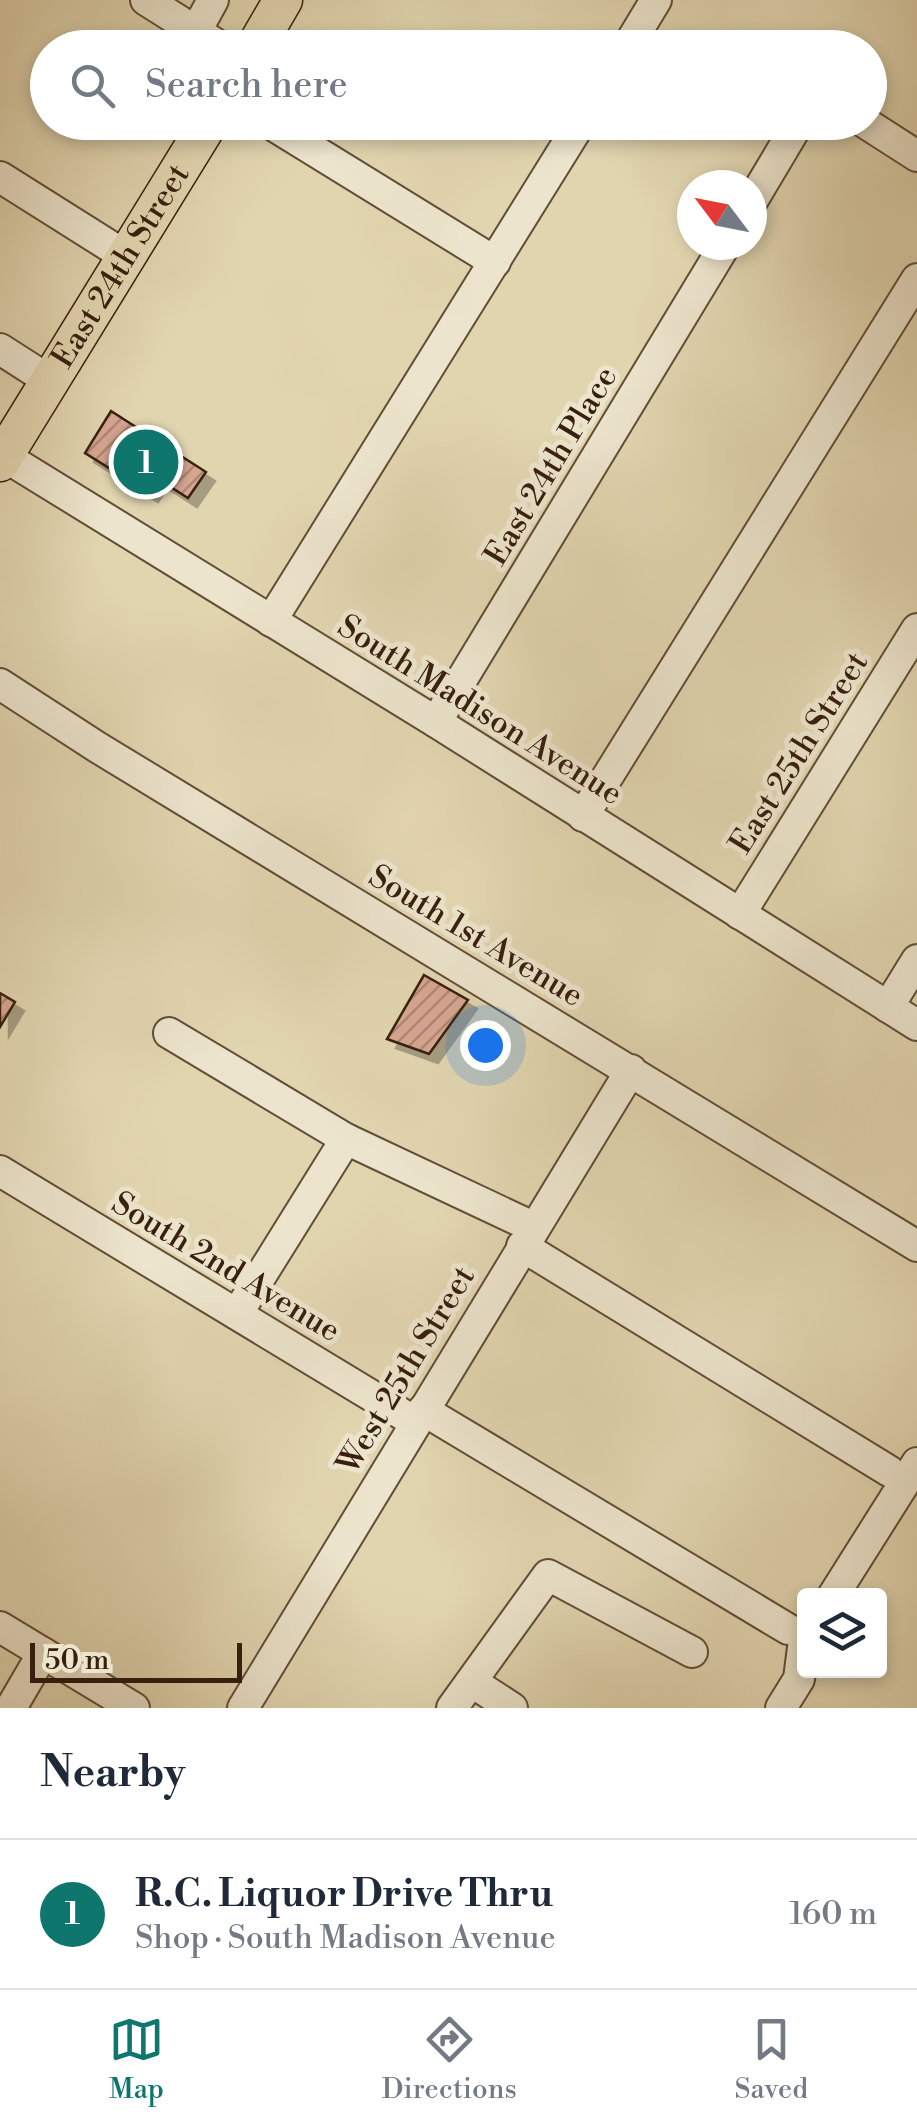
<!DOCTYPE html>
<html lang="en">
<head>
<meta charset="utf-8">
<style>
	body { margin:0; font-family:"Libre Bodoni",serif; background:#f2f2f3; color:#1f2937 }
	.controls { position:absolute; right:30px; bottom:30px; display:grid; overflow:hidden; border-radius:10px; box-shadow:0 5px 15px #0003 }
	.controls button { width:90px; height:90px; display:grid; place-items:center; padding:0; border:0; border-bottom:2px solid #e0e1e3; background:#fff; color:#1f2937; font:50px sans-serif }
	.compass { position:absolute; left:677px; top:170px; width:90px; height:90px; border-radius:50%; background:#fff; box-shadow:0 5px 15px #0003; rotate:302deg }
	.scale { position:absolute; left:30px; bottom:25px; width:212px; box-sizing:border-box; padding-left:10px; border:5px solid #38200e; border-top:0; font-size:28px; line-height:35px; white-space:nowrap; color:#38200e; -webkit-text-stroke:8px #ece4cc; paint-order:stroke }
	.you { position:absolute; left:485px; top:1045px; width:35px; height:35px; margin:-25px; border:8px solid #fff; border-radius:50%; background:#1a73e8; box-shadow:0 0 0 15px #1a73e833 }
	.badge { display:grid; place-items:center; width:65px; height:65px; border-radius:50%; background:#0f766e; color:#fff; font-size:32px; font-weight:700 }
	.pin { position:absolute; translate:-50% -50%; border:5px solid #fff; box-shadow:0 2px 10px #0006 }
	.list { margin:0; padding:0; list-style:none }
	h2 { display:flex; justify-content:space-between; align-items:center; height:130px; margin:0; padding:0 40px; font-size:42px }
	h2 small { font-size:32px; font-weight:400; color:#747a83 }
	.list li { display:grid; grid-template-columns:65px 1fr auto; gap:30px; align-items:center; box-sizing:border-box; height:150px; padding:0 40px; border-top:2px solid #e0e1e3 }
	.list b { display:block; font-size:38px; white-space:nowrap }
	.list p { margin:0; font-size:32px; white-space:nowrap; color:#747a83 }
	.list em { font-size:32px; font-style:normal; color:#747a83 }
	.icon { flex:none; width:55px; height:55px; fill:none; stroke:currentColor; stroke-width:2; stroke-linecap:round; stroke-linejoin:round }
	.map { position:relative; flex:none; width:917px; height:1708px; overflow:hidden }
	.search { position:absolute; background:#fff; box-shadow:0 5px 15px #0003; left:30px; right:30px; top:30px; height:110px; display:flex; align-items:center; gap:25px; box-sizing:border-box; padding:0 35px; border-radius:55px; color:#747a83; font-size:38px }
	.sheet { height:280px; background:#fff }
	nav { display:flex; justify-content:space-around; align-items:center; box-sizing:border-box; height:140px; border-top:2px solid #e0e1e3; background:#fff; font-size:28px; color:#747a83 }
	nav a { display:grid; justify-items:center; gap:5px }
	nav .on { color:#0f766e }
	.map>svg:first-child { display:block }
	.building { fill:url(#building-hatch); stroke:#38200e; stroke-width:2.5; filter:url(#shadow) }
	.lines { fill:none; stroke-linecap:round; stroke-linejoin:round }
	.minor-casing { stroke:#624d36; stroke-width:34 }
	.major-casing { stroke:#38200e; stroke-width:41 }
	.minor { stroke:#ece4cc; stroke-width:30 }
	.major { stroke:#e1d5b0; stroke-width:38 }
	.labels { text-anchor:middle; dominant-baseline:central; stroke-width:10; stroke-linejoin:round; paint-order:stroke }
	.street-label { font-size:32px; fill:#38200e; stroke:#ece4cc }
</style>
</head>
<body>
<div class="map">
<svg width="917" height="1708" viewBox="0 0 917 1708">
	<defs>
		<pattern id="building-hatch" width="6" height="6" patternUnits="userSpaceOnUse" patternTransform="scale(2.5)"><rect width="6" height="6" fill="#d7a691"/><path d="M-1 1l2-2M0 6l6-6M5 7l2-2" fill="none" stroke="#af8775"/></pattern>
		<filter id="shadow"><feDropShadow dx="9" dy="9" stdDeviation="0" flood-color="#0004"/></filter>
	</defs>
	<rect width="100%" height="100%" fill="#e1d5b0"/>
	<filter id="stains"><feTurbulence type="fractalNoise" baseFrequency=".002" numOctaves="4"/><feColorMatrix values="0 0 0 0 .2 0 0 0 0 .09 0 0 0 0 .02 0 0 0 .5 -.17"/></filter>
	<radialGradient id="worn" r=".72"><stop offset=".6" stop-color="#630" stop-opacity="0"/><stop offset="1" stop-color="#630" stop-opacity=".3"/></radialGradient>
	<g class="building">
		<polygon points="111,411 206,472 188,498 158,479 149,493 85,453"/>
		<polygon points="424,975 468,1000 429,1054 387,1039"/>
		<polygon points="0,993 15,1002 0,1027"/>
	</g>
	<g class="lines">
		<defs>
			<g id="minor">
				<polyline points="146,0 222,48"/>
				<polyline points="196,31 213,0"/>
				<polyline points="627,48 656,0"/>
				<polyline points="268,122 495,262"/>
				<polyline points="864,122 917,156"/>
				<polyline points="0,177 127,257"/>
				<polyline points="752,201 799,122"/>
				<polyline points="0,349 50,381"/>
				<polyline points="4,456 436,722 917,1025"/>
				<polyline points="271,621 581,122"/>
				<polyline points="0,684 97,747 917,1246"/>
				<polyline points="436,722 725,245"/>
				<polyline points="583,816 917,279"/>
				<polyline points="740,914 917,629"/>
				<polyline points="888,1007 917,960"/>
				<polyline points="169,1033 346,1139 533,1227"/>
				<polyline points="0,1171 415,1422"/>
				<polyline points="522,1246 889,1471"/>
				<polyline points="237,1314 346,1139"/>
				<polyline points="423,1410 788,1629"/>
				<polyline points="833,1596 917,1463"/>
				<polyline points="0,1627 134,1708"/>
				<polyline points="472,1682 512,1708"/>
				<polyline points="11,1708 43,1653"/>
				<polyline points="243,1708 631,1070"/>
				<polyline points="452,1708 548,1575 692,1652"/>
				<polyline points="781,1708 799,1679 804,1640"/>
			</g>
			<g id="major">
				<polyline points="255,48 283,0"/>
				<path id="s1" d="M0,462L209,122"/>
			</g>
		</defs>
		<use href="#minor" class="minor-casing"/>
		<use href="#major" class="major-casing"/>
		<use href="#minor" class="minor"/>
		<use href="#major" class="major"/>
	</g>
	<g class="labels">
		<g class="street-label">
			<text stroke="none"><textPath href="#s1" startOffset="230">East 24th Street</textPath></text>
			<text transform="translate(551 466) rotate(-59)">East 24th Place</text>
			<text transform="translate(480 710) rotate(32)">South Madison Avenue</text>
			<text transform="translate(799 753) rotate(-58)">East 25th Street</text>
			<text transform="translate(476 936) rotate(31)">South 1st Avenue</text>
			<text transform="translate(226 1267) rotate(31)">South 2nd Avenue</text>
			<text transform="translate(406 1370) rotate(-59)">West 25th Street</text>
		</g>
	</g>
	<rect width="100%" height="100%" filter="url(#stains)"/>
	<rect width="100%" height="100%" fill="url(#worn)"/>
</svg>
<div class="controls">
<button><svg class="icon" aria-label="layers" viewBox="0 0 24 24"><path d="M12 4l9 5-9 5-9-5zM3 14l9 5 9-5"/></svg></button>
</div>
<svg class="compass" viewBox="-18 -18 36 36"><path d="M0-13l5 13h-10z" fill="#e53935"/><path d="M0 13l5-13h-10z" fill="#747a83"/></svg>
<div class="scale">50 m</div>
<div class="you"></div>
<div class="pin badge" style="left:146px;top:462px">1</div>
<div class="search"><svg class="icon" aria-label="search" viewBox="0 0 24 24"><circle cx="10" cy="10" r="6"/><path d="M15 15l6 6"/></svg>Search here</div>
</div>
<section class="sheet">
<h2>Nearby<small></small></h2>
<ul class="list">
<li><span class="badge">1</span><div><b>R.C. Liquor Drive Thru</b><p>Shop · South Madison Avenue</p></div><em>160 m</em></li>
</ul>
</section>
<nav>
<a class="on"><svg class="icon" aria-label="map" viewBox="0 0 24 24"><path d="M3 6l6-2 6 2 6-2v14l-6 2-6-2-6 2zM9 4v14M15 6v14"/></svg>Map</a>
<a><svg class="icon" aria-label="directions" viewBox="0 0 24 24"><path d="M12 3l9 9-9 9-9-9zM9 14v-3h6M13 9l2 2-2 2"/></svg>Directions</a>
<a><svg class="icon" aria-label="saved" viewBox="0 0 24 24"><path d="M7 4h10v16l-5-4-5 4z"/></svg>Saved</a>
</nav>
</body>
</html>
